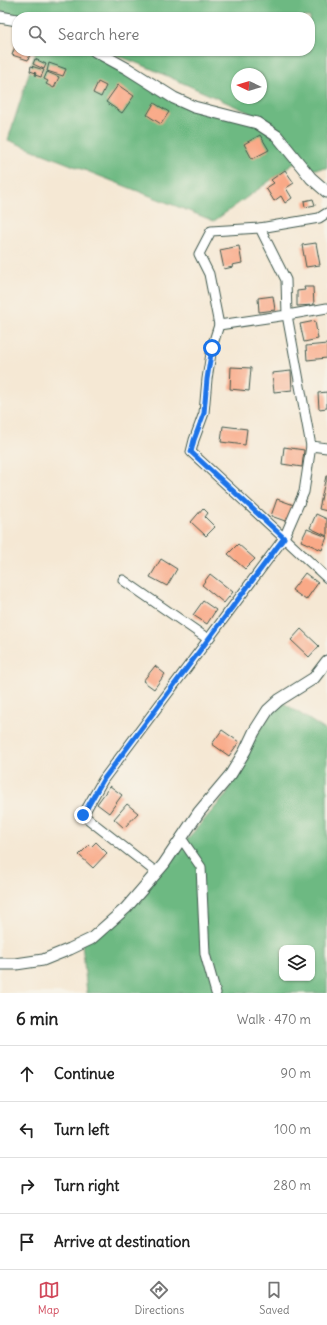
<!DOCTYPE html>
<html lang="en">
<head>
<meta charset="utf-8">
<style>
	body { margin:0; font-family:Delius,sans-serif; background:#f6f6f6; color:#222 }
	.controls { position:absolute; right:12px; bottom:12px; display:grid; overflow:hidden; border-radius:8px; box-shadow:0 1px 3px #0004 }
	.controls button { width:36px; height:36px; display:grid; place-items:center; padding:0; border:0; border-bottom:1px solid #e0e0e0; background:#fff; color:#222; font:20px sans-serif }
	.compass { position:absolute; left:231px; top:68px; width:36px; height:36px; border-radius:50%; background:#fff; box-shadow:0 1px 3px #0004; rotate:274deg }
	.stop { position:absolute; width:12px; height:12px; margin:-9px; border:3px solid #1a73e8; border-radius:50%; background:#fff }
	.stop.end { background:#1a73e8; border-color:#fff; box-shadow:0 1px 4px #0008 }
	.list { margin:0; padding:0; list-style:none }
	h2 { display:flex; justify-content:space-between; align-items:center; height:52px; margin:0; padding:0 16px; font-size:17px }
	h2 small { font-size:13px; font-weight:400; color:#767676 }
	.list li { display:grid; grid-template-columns:26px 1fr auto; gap:12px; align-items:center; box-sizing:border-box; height:56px; padding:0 16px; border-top:1px solid #e0e0e0 }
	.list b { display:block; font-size:15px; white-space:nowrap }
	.list em { font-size:13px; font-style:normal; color:#767676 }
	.icon { flex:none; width:22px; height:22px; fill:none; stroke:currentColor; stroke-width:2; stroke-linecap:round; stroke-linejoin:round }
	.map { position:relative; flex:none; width:327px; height:993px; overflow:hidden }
	.search { position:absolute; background:#fff; box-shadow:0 1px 3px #0004; left:12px; right:12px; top:12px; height:44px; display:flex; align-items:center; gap:10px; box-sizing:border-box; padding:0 14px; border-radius:16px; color:#767676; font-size:15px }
	.sheet { height:276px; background:#fff }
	nav { display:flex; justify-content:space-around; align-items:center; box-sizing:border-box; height:56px; border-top:1px solid #e0e0e0; background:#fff; font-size:11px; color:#767676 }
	nav a { display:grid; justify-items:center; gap:2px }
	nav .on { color:#d1495b }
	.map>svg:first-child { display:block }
	.forest { fill:#6db982; stroke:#467b5b; fill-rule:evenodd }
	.building { fill:#f9a987 }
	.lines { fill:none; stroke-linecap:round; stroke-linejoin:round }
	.minor-casing { stroke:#3f574c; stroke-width:11 }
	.tertiary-casing { stroke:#3f574c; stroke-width:13 }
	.minor { stroke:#fff; stroke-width:9 }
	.tertiary { stroke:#fff; stroke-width:11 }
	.route { stroke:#1a73e8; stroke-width:5 }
</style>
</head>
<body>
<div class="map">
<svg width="327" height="993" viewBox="0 0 327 993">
	<rect width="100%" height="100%" fill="#f7f3e8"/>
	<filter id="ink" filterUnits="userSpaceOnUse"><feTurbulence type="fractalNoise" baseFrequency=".025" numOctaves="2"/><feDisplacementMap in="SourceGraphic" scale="8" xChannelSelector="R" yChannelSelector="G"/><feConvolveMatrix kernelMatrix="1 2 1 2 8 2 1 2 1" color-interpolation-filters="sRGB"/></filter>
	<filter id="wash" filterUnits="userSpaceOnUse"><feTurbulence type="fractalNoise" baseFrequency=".012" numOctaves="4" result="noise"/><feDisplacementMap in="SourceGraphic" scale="16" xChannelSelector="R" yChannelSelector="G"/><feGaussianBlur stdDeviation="0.9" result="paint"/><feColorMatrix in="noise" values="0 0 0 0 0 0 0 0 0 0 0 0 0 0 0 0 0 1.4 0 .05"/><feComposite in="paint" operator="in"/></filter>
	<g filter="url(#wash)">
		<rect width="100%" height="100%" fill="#f5e8d4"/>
		<g class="forest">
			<path d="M0,0H327V168L304,170L296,162L214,221L8,140L36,51H92L184,103L257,123L273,137L248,112L147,67L106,51H310V17H17L0,11ZM237,74H261V98H237Z"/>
			<path d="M279,700L327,731V993H87L82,943L157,873L227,794L240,760ZM282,948H312V978H282Z"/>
		</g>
		<g id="blocks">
			<g class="building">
				<polygon points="17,41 17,51 31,51 28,60 12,55"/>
				<polygon points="35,59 46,64 44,69 33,64"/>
				<polygon points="49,63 66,69 63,76 47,71"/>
				<polygon points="31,66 44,70 41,77 35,75 36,73 30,71"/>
				<polygon points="47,72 59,77 54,88 46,84 48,81 44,79"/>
				<polygon points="98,82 106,86 101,97 93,93"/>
				<polygon points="118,85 134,96 122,113 106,102"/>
				<polygon points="154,103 169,112 161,124 147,115"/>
				<polygon points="260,135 269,150 252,159 244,144"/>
				<polygon points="285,170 294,183 286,188 292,198 285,203 281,196 274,201 266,188 274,183 271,180"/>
				<polygon points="313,199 315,205 305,207 304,201"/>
				<polygon points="316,243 320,265 306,267 302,245"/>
				<polygon points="239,246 242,263 232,265 233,267 224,269 220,250"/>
				<polygon points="304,287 313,287 314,305 297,306 297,291 305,290"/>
				<polygon points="273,296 275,310 259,312 258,298"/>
				<polygon points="315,321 318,339 304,342 300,324"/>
				<polygon points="327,344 327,358 307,360 306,346"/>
				<polygon points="231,367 251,368 249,391 230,389"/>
				<polygon points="291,371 292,390 274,392 272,373"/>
				<polygon points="327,392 327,408 319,409 318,393"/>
				<polygon points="223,426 247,429 245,445 221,442"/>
				<polygon points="284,447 304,450 302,467 282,464"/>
				<polygon points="326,476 327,476 327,511 319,509"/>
				<polygon points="277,499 294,505 288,522 271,516"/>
				<polygon points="203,508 208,513 205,517 215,527 206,536 191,522"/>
				<polygon points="316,514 327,519 327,536 310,528"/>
				<polygon points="307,529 327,537 322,550 301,541"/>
				<polygon points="238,544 255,559 245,569 228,554"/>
				<polygon points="161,559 177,569 167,586 150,577"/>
				<polygon points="305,573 318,583 306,600 292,590"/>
				<polygon points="210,574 233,592 224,603 202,585"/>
				<polygon points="203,601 216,610 207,624 193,615"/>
				<polygon points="301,629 319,646 309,657 291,640"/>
				<polygon points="155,666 165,674 154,689 143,681"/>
				<polygon points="222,730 239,742 229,756 212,744"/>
				<polygon points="110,786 122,795 109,813 97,804"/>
				<polygon points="127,804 138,813 124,828 114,819"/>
				<polygon points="96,842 107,853 93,868 79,855 89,845 91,847"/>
			</g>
		</g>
	</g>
	<g filter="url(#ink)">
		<use href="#blocks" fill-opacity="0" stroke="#3f574c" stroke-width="1"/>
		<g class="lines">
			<defs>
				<g id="minor">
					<polygon points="260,228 286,280 287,315 219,325 209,274 199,254 211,231"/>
					<polyline points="260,228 319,218 327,213"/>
					<polyline points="327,308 287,315 311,446 327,448"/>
					<polyline points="219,325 212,347 207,379 204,413 194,440 191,452 284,538 304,492 311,446"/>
					<polyline points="123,580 208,639"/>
					<polyline points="181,838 201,867 205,954 216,993"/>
					<polyline points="157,873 83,815 103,780 284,538 327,578"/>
				</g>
				<g id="tertiary">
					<polyline points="0,17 17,20"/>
					<polyline points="95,51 128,69 174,98 194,107 257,123 277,136 311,178 327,192"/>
					<polyline points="0,964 16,964 43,960 70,949 91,939 126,908 164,864 199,812 231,774 245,751 254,732 268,710 279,700 314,678 327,661"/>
				</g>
			</defs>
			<use href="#minor" class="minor-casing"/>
			<use href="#tertiary" class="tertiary-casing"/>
			<use href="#minor" class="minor"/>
			<use href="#tertiary" class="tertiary"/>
		</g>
	</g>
	<g class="lines" filter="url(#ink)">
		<polyline class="route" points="83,815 103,780 284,538 191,452 194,440 204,413 207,379 212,348"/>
	</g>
</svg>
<div class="controls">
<button><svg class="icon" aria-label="layers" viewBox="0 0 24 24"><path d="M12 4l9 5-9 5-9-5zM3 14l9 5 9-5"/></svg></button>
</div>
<svg class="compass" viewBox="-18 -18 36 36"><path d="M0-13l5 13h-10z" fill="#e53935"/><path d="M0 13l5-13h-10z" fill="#767676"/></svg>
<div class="stop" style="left:212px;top:348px"></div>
<div class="stop end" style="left:83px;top:815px"></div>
<div class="search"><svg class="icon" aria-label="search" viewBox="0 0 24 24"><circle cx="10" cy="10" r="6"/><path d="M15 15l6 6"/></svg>Search here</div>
</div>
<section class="sheet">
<h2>6 min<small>Walk · 470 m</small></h2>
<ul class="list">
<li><svg class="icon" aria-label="ahead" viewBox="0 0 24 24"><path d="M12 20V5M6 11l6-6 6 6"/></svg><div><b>Continue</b></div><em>90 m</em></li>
<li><svg class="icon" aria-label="left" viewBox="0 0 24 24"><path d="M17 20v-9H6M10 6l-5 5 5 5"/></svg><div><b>Turn left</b></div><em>100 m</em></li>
<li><svg class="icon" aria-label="right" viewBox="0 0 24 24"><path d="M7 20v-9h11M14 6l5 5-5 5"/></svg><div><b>Turn right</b></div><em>280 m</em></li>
<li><svg class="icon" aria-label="arrive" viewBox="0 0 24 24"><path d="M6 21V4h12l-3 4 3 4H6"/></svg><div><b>Arrive at destination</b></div></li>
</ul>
</section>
<nav>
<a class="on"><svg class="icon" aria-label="map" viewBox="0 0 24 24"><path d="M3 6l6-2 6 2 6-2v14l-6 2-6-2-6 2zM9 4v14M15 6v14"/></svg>Map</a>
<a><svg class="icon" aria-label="directions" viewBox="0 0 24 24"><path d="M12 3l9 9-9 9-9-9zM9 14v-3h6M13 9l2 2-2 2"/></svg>Directions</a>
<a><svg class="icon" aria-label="saved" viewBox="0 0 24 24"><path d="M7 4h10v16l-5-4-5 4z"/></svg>Saved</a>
</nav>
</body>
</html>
